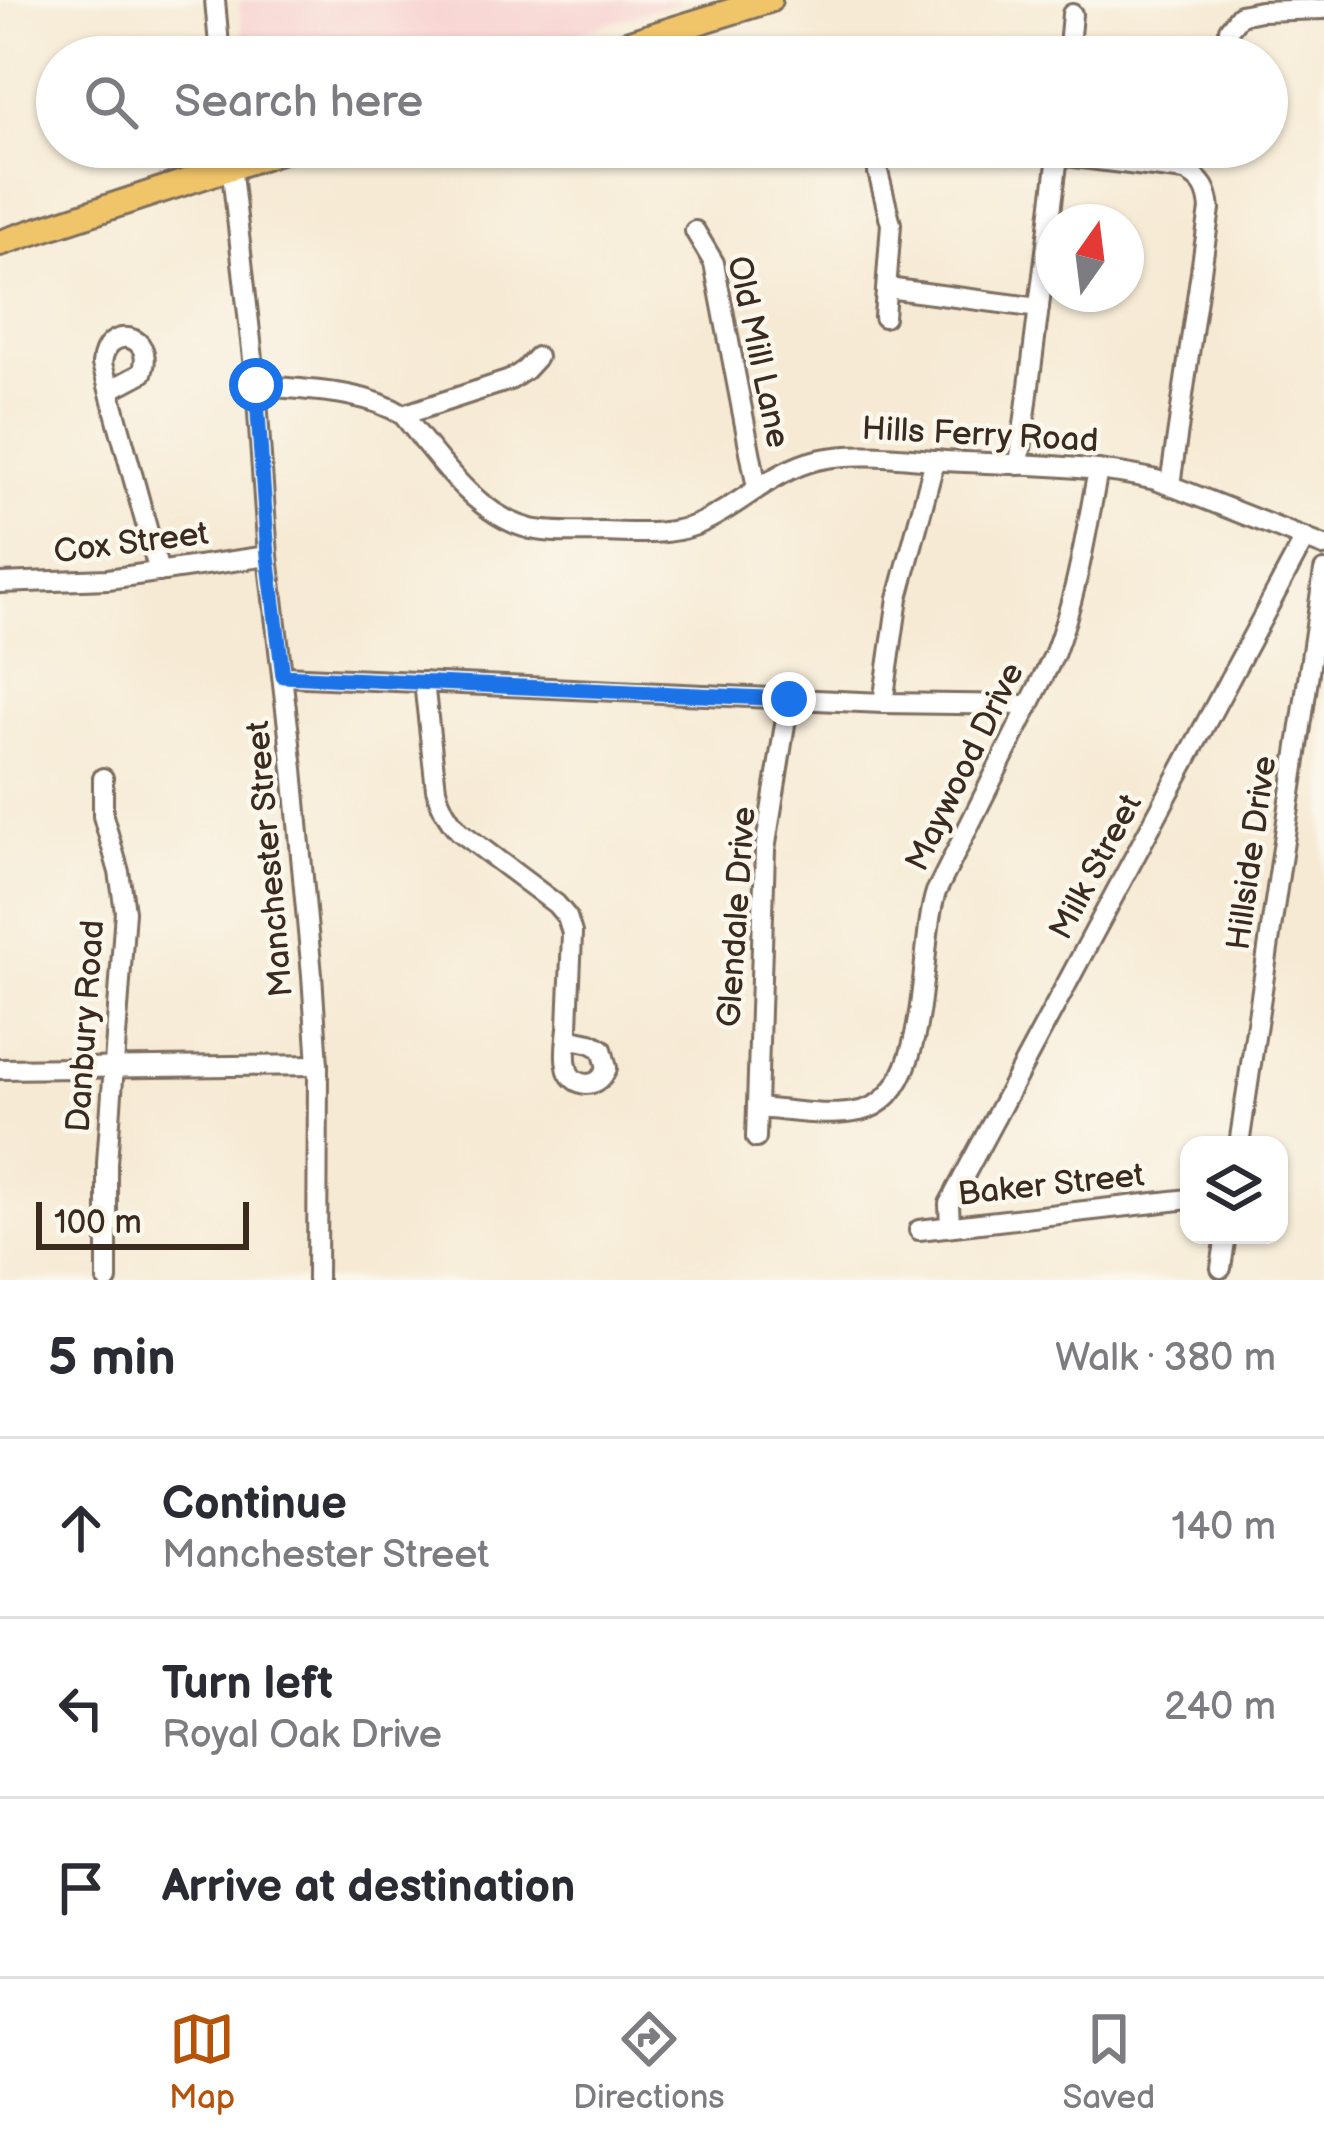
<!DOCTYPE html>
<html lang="en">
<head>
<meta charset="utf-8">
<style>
	body { margin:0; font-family:"Balsamiq Sans",sans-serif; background:#f7f7f7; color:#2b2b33 }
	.controls { position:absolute; right:36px; bottom:36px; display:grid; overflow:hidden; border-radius:24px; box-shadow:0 3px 9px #0004 }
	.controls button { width:108px; height:108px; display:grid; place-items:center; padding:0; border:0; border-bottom:3px solid #e1e1e2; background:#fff; color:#2b2b33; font:60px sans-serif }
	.compass { position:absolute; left:1036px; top:204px; width:108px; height:108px; border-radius:50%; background:#fff; box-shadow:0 3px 9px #0004; rotate:14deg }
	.scale { position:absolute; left:36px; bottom:30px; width:213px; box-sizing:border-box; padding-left:12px; border:6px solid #3b2a1e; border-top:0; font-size:33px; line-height:42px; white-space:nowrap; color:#3b2a1e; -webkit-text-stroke:9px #fbf7ec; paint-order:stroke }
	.stop { position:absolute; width:36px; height:36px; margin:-27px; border:9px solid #1a73e8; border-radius:50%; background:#fff }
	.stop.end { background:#1a73e8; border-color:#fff; box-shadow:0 3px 12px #0008 }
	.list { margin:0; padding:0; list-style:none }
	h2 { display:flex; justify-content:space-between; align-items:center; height:156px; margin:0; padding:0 48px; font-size:51px }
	h2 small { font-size:39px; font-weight:400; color:#7c7c81 }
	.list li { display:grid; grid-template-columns:78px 1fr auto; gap:36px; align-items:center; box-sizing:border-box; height:180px; padding:0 48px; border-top:3px solid #e1e1e2 }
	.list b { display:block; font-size:45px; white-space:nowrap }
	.list p { margin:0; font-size:39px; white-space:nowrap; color:#7c7c81 }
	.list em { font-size:39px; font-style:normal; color:#7c7c81 }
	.icon { flex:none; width:66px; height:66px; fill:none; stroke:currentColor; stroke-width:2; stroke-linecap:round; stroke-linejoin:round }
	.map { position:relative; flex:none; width:1324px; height:1280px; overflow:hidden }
	.search { position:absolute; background:#fff; box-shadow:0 3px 9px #0004; left:36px; right:36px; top:36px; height:132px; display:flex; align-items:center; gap:30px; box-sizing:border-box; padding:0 42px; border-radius:66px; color:#7c7c81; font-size:45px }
	.sheet { height:696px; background:#fff }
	nav { display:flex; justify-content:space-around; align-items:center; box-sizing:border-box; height:168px; border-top:3px solid #e1e1e2; background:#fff; font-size:33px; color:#7c7c81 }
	nav a { display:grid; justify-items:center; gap:6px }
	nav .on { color:#b45309 }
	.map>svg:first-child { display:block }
	.built { fill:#f7d0cf }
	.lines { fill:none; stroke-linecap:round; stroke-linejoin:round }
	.minor-casing { stroke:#7c6d5e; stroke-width:24 }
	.major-casing { stroke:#7c6d5e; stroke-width:30 }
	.minor { stroke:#fff; stroke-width:18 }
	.major { stroke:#f0c469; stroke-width:24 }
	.route { stroke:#1a73e8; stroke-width:15 }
	.labels { text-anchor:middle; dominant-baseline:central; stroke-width:9; stroke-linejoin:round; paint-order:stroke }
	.street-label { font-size:33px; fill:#3b2a1e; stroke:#fbf7ec }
</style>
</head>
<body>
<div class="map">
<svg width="1324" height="1280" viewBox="0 0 1324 1280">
	<rect width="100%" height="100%" fill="#fbf7ec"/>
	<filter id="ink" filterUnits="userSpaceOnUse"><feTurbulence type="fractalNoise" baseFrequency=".00833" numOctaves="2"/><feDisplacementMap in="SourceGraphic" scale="24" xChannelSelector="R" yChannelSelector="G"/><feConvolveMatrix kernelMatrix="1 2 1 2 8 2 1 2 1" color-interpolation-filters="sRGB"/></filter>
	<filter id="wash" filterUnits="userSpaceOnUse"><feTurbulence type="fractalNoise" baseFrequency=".004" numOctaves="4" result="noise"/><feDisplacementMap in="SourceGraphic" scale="48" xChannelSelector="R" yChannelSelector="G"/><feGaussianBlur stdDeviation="2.7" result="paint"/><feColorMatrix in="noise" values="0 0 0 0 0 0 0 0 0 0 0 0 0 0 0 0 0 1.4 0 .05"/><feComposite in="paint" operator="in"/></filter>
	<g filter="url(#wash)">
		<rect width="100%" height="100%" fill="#f6ead4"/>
		<polygon class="built" points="239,0 683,0 501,57 245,57"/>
	</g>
	<g filter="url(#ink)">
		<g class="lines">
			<defs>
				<g id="minor">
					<polyline points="215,0 220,57"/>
					<polyline points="1229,29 1240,15 1260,11 1324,9"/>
					<polyline points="1068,57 1072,14"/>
					<polyline points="229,147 256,385 268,556 293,769 312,975 318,1065 317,1280"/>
					<path d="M1058,155L1185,171C1203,180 1208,190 1210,209L1170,485"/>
					<polyline points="878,172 891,224 884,317"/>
					<polyline points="695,231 714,263 757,488"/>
					<polyline points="887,288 1039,308"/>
					<path d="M256,385C304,391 362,389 403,415C437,457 476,516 531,529C555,534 581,532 605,532C634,533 667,536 696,525C738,508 771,471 817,460C858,451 904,458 945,461C1015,465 1087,464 1156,480L1324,546"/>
					<path d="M110,390L142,373C157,333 105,323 102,364L159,572"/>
					<polyline points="403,415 510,380 525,370 537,357"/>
					<polyline points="1019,465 1059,148"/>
					<polyline points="0,583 108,579 268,556"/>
					<polyline points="283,676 883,703 1029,705"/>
					<path d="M424,682L436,789C440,806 447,818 459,831L556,904L567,917L572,933C571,965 569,996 568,1028C567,1040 564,1054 567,1066C568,1076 576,1083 586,1084C598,1084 603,1077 607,1068L602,1049L591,1043L567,1038"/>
					<polyline points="883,703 898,598 935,460"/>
					<polyline points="103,778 103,816 119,872 125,911 107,1163 107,1280"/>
					<polyline points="0,1069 318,1065"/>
					<path d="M757,1108C789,1110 827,1118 860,1111C933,1096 917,950 936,892L1054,655C1077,595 1086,533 1098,470"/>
					<polyline points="756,1138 765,850 789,699"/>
					<polyline points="1239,1145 1324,571"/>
					<polyline points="950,1226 949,1204 1305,538"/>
					<polyline points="919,1230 1189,1199"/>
					<polyline points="1221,1268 1226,1235"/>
				</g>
				<g id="major">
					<polyline points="584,57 769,0"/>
					<polyline points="0,243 292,147"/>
				</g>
			</defs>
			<use href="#minor" class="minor-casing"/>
			<use href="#major" class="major-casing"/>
			<use href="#minor" class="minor"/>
			<use href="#major" class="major"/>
		</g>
	</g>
	<g class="lines" filter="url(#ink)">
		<polyline class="route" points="256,385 268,556 283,676 789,699"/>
	</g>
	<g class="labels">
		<g class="street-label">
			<text transform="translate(758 352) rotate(78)">Old Mill Lane</text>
			<text transform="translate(980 435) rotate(3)">Hills Ferry Road</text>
			<text transform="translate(131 543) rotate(-7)">Cox Street</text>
			<text transform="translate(965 767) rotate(-64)">Maywood Drive</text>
			<text transform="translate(1252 853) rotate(-82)">Hillside Drive</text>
			<text transform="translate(270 859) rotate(-95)">Manchester Street</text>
			<text transform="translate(1096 867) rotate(-62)">Milk Street</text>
			<text transform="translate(737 917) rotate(-86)">Glendale Drive</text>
			<text transform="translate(86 1026) rotate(-86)">Danbury Road</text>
			<text transform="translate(1051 1185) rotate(-6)">Baker Street</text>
		</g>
	</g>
</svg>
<div class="controls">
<button><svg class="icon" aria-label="layers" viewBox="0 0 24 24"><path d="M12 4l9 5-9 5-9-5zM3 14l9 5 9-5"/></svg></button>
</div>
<svg class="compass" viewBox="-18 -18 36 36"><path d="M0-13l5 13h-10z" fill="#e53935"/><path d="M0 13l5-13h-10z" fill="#7c7c81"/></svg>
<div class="scale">100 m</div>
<div class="stop" style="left:256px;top:385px"></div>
<div class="stop end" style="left:789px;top:699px"></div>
<div class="search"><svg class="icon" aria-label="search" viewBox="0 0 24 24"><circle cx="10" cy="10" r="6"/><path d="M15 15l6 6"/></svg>Search here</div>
</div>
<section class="sheet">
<h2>5 min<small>Walk · 380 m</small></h2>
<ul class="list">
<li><svg class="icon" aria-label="ahead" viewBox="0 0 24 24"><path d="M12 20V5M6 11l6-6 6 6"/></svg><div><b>Continue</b><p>Manchester Street</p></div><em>140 m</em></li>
<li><svg class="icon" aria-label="left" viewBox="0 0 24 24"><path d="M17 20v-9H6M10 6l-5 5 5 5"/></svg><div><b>Turn left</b><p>Royal Oak Drive</p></div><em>240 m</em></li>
<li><svg class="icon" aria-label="arrive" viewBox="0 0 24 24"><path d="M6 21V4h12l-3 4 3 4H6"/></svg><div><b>Arrive at destination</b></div></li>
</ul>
</section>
<nav>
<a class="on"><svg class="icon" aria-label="map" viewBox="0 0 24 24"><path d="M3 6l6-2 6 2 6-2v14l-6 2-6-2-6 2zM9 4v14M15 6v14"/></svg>Map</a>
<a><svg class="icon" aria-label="directions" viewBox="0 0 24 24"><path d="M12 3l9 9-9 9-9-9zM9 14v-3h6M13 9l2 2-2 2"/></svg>Directions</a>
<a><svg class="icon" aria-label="saved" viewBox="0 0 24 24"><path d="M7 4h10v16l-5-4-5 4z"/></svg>Saved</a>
</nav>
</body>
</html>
